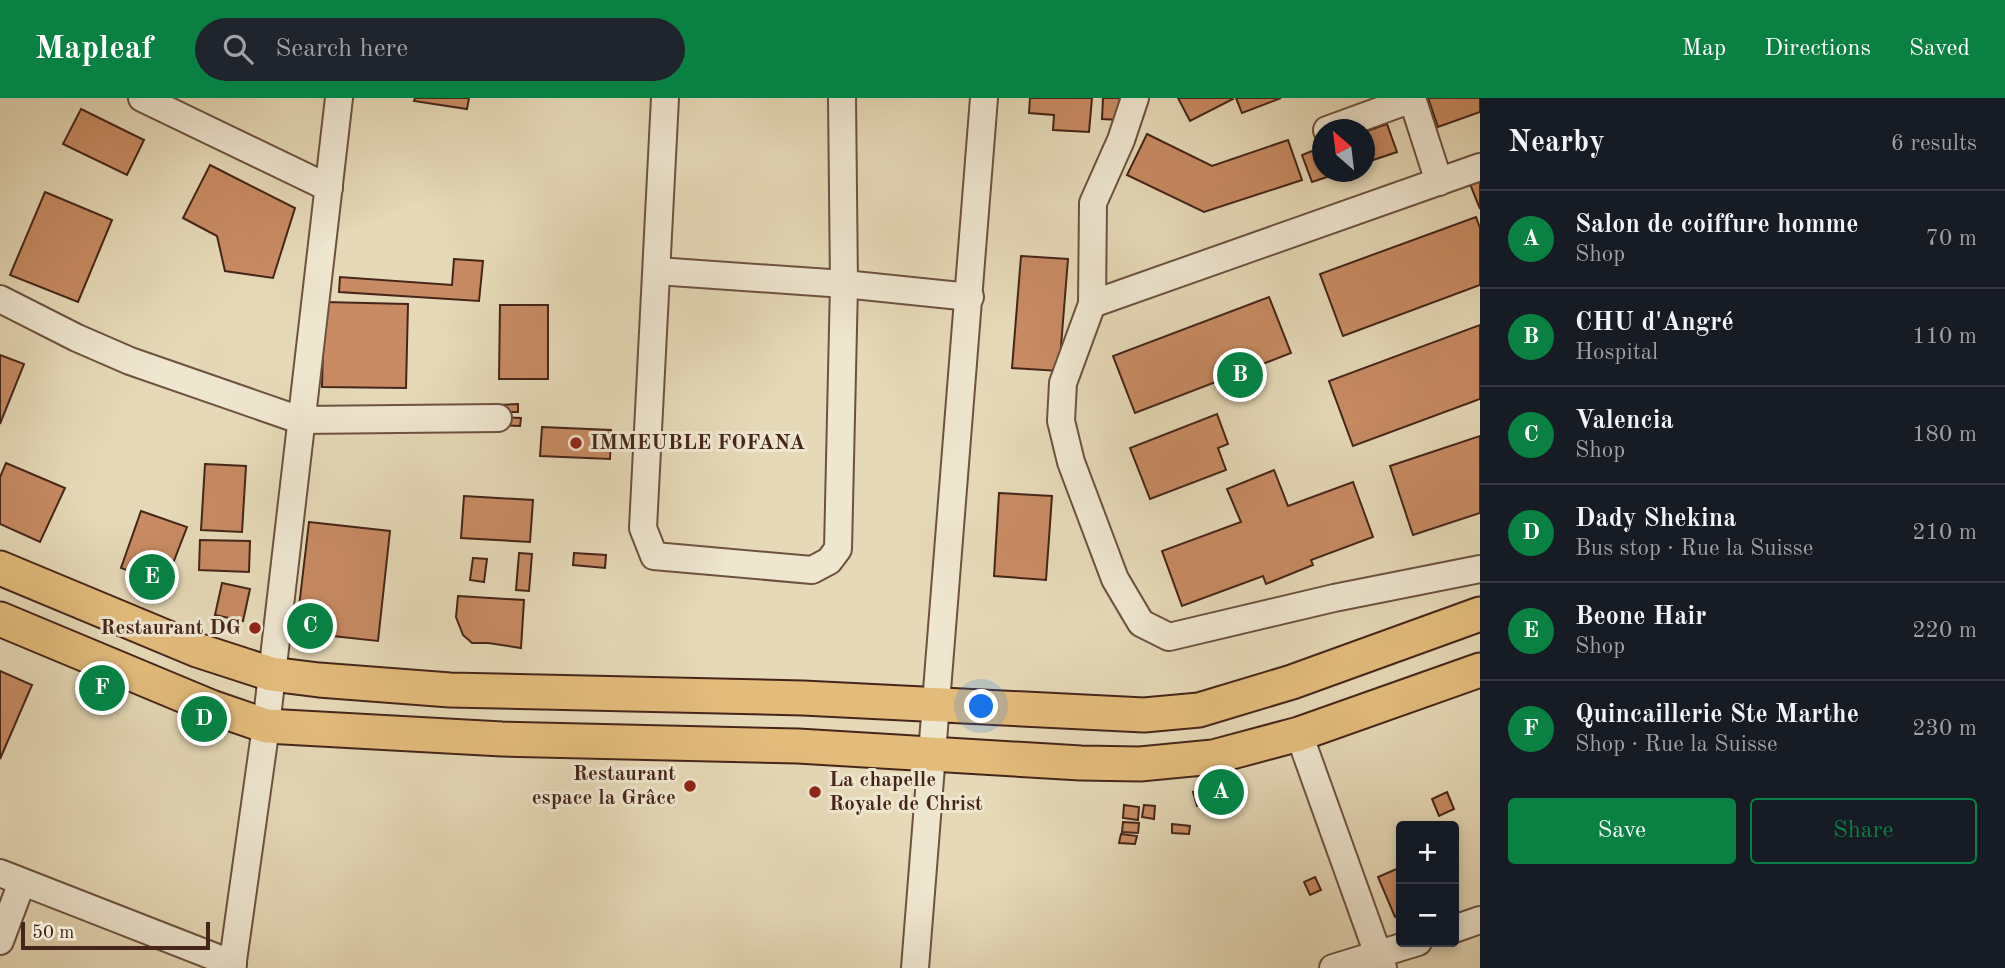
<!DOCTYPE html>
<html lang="en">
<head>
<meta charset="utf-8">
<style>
	body { margin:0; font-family:"Old Standard TT",serif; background:#20242c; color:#f1f3f6 }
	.controls { position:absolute; right:21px; bottom:21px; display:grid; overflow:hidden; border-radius:7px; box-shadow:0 4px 10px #0003 }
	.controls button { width:63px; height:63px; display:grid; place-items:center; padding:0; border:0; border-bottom:2px solid #363941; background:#171b24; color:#f1f3f6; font:35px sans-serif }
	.compass { position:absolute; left:1312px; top:21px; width:63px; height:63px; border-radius:50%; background:#171b24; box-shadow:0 4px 10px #0003; rotate:332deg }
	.scale { position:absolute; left:21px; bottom:18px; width:189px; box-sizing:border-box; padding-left:7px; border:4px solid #452519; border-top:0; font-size:19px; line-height:24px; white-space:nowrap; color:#452519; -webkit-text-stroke:5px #efe6d0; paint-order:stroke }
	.you { position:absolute; left:982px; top:609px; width:24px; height:24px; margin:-18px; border:5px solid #fff; border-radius:50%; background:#1a73e8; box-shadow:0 0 0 10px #1a73e833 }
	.badge { display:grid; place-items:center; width:46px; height:46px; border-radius:50%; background:#0b8043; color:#fff; font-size:23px; font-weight:700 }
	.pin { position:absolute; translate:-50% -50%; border:4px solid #fff; box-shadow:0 2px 7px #0006 }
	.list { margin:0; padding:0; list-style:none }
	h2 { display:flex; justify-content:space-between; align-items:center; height:91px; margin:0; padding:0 28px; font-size:30px }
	h2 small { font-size:23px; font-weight:400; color:#9ea1a6 }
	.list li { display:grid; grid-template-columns:46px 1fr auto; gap:21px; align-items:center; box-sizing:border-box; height:98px; padding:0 28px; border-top:2px solid #363941 }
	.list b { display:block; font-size:26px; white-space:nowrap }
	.list p { margin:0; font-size:23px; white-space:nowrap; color:#9ea1a6 }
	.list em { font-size:23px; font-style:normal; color:#9ea1a6 }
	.actions { display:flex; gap:14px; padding:21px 28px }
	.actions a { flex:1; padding:16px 0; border:2px solid #0b8043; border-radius:7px; text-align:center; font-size:24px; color:#0b8043 }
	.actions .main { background:#0b8043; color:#fff }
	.icon { flex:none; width:38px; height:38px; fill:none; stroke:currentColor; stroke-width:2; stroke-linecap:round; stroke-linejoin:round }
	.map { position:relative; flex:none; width:1480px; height:870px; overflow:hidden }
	header { display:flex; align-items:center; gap:42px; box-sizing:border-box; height:98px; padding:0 35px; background:#0b8043; color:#fff }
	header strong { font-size:33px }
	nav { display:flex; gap:38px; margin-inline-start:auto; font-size:24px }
	.search { width:490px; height:63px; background:#20242c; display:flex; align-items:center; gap:18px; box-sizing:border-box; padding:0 24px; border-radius:38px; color:#9ea1a6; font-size:26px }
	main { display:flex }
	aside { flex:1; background:#171b24 }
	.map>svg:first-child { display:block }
	.building { fill:#c88b63; stroke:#452519; stroke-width:2 }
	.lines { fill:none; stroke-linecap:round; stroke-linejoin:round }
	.minor-casing { stroke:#6d5240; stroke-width:30 }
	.major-casing { stroke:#452519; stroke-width:37 }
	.minor { stroke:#efe6d0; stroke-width:26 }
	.major { stroke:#e3bc7c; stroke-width:33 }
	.poi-dot { fill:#8f2418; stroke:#efe6d0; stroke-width:2.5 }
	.labels { text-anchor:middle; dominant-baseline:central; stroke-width:6; stroke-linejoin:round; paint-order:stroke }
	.poi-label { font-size:21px; font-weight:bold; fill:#452519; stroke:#efe6d0; text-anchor:start }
</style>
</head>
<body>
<header>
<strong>Mapleaf</strong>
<div class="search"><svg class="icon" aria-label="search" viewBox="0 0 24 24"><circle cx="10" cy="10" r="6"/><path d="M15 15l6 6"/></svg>Search here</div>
<nav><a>Map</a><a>Directions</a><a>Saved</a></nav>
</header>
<main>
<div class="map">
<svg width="1480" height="870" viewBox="0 0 1480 870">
	<rect width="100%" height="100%" fill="#e6d9b7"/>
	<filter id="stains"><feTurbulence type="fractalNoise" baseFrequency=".00286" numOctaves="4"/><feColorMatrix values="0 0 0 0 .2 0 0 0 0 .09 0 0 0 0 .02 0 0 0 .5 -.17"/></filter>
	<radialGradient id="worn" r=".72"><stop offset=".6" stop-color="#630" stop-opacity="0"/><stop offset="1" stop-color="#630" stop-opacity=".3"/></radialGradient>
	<g class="building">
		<polygon points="415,0 469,0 467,11 414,3"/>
		<polygon points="1030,0 1092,0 1089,34 1053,32 1054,17 1029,15"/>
		<polygon points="1103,0 1120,0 1119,22 1102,21"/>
		<polygon points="1178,0 1232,0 1233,1 1190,23"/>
		<polygon points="1236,0 1281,0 1242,15"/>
		<polygon points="1428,0 1480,0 1480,14 1438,29"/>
		<polygon points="81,11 144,42 127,77 63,46"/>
		<polygon points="1387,26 1397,54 1364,65 1364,34"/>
		<polygon points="1147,36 1212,68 1288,42 1302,82 1204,114 1127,77"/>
		<polygon points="1322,49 1322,74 1342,74 1312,84 1302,57"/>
		<polygon points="210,67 295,110 273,180 225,173 217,138 183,120"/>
		<polygon points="1480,82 1480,111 1470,86"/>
		<polygon points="45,94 112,122 78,204 10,177"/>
		<polygon points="1476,119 1480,130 1480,187 1343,238 1320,176"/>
		<polygon points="1021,158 1068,161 1059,273 1012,270"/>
		<polygon points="454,161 483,163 479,203 339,194 340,179 452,187"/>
		<polygon points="1269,199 1291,255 1135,315 1113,258"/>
		<polygon points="324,204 408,206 406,290 322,289"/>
		<polygon points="500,207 548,207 548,281 499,281"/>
		<polygon points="1480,227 1480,301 1353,348 1329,283"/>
		<polygon points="0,257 24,266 0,326"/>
		<polygon points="518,306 518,314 498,314 498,307"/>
		<polygon points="1217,316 1228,346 1218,350 1226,372 1150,401 1130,350"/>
		<polygon points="500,319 521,320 520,328 499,327"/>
		<polygon points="542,329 611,332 610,361 540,358"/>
		<polygon points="1480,338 1480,415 1413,437 1390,368"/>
		<polygon points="6,365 65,390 40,444 0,426 0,379"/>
		<polygon points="205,366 246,368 242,434 201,432"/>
		<polygon points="1274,372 1288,408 1353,384 1373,439 1311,462 1313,467 1266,486 1263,478 1182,508 1162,453 1241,424 1227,391"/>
		<polygon points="999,395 1052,398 1046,482 994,478"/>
		<polygon points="464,398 533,402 530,444 461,440"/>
		<polygon points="141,413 187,429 165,486 121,470"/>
		<polygon points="309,424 390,433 378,543 296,534"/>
		<polygon points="200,442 250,443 249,474 199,472"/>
		<polygon points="519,455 532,456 529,493 516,492"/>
		<polygon points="574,455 606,457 605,470 573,467"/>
		<polygon points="473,460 487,461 484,484 470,482"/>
		<polygon points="222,485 250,491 243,523 215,517"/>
		<polygon points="458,498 524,502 521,550 488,545 472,545 463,537 456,519"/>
		<polygon points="0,573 32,587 0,661"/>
		<polygon points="1217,687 1221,700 1197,708 1193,694"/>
		<polygon points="1447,694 1454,711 1439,718 1432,701"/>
		<polygon points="1124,707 1139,709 1138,722 1123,720"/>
		<polygon points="1144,707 1155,708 1154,721 1142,719"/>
		<polygon points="1123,724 1139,725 1138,735 1122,734"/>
		<polygon points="1172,726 1190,728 1189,736 1172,735"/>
		<polygon points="1121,736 1137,738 1135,746 1119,745"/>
		<polygon points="1401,769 1401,816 1395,819 1378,779"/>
		<polygon points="1315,779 1321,792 1310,797 1304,784"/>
	</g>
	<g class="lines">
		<defs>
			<g id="minor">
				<polyline points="142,0 329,90"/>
				<polyline points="665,0 643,430 654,458 812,472 829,463 838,451 844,186 970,199"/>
				<polyline points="1135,0 1121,42 1093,105 1092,206 1063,285 1061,323 1071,364 1115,481 1141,525 1169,539 1334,500 1480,471"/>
				<polyline points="1412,0 1439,84"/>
				<polyline points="1327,32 1412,1"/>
				<polyline points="657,173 844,186 842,0"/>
				<polyline points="0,201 77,240 130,263 300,322 498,320"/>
				<polyline points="1092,206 1480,69"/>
				<polyline points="1299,636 1383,870"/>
				<polyline points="0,775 233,866"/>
				<polyline points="1454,831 1480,822"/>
				<polyline points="0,843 22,784"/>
				<polyline points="232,870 266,628 339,0"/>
				<path d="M915,870C936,580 963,290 984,0"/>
				<polyline points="1333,870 1418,844"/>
			</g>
			<g id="major">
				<polyline points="0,470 197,552 271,576 319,582 450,592 803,600 1144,617 1199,612 1292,584 1480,516"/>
				<polyline points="0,521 211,609 266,628 502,641 798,648 1081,665 1140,666 1213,659 1299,636 1480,572"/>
			</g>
		</defs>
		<use href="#minor" class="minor-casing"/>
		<use href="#major" class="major-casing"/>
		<use href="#minor" class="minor"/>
		<use href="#major" class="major"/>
	</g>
	<g class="poi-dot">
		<circle cx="576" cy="345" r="7"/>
		<circle cx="255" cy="530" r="7"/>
		<circle cx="690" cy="688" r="7"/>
		<circle cx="815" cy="694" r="7"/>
	</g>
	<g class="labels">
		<g class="poi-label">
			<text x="590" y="345">IMMEUBLE FOFANA</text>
			<text x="241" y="530" text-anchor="end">Restaurant DG</text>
			<text x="676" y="676" text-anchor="end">Restaurant<tspan x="676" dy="24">espace la Grâce</tspan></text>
			<text x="829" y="682">La chapelle<tspan x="829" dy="24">Royale de Christ</tspan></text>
		</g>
	</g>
	<rect width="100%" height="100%" filter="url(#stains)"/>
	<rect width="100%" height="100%" fill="url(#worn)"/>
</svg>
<div class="controls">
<button>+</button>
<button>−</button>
</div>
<svg class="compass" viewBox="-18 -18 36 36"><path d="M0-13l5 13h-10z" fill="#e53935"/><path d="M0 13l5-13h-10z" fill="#9ea1a6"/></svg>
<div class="scale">50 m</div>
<div class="you"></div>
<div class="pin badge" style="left:1221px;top:694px">A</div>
<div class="pin badge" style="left:1240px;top:277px">B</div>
<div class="pin badge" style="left:310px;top:528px">C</div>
<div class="pin badge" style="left:204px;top:621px">D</div>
<div class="pin badge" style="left:152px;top:479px">E</div>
<div class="pin badge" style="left:102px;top:590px">F</div>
</div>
<aside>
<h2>Nearby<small>6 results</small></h2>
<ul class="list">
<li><span class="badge">A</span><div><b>Salon de coiffure homme</b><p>Shop</p></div><em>70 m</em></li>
<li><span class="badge">B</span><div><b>CHU d'Angré</b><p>Hospital</p></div><em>110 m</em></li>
<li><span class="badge">C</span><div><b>Valencia</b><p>Shop</p></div><em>180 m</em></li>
<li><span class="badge">D</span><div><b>Dady Shekina</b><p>Bus stop · Rue la Suisse</p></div><em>210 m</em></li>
<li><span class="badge">E</span><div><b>Beone Hair</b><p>Shop</p></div><em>220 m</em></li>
<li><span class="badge">F</span><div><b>Quincaillerie Ste Marthe</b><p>Shop · Rue la Suisse</p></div><em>230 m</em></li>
</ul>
<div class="actions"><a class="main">Save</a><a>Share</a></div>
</aside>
</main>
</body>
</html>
